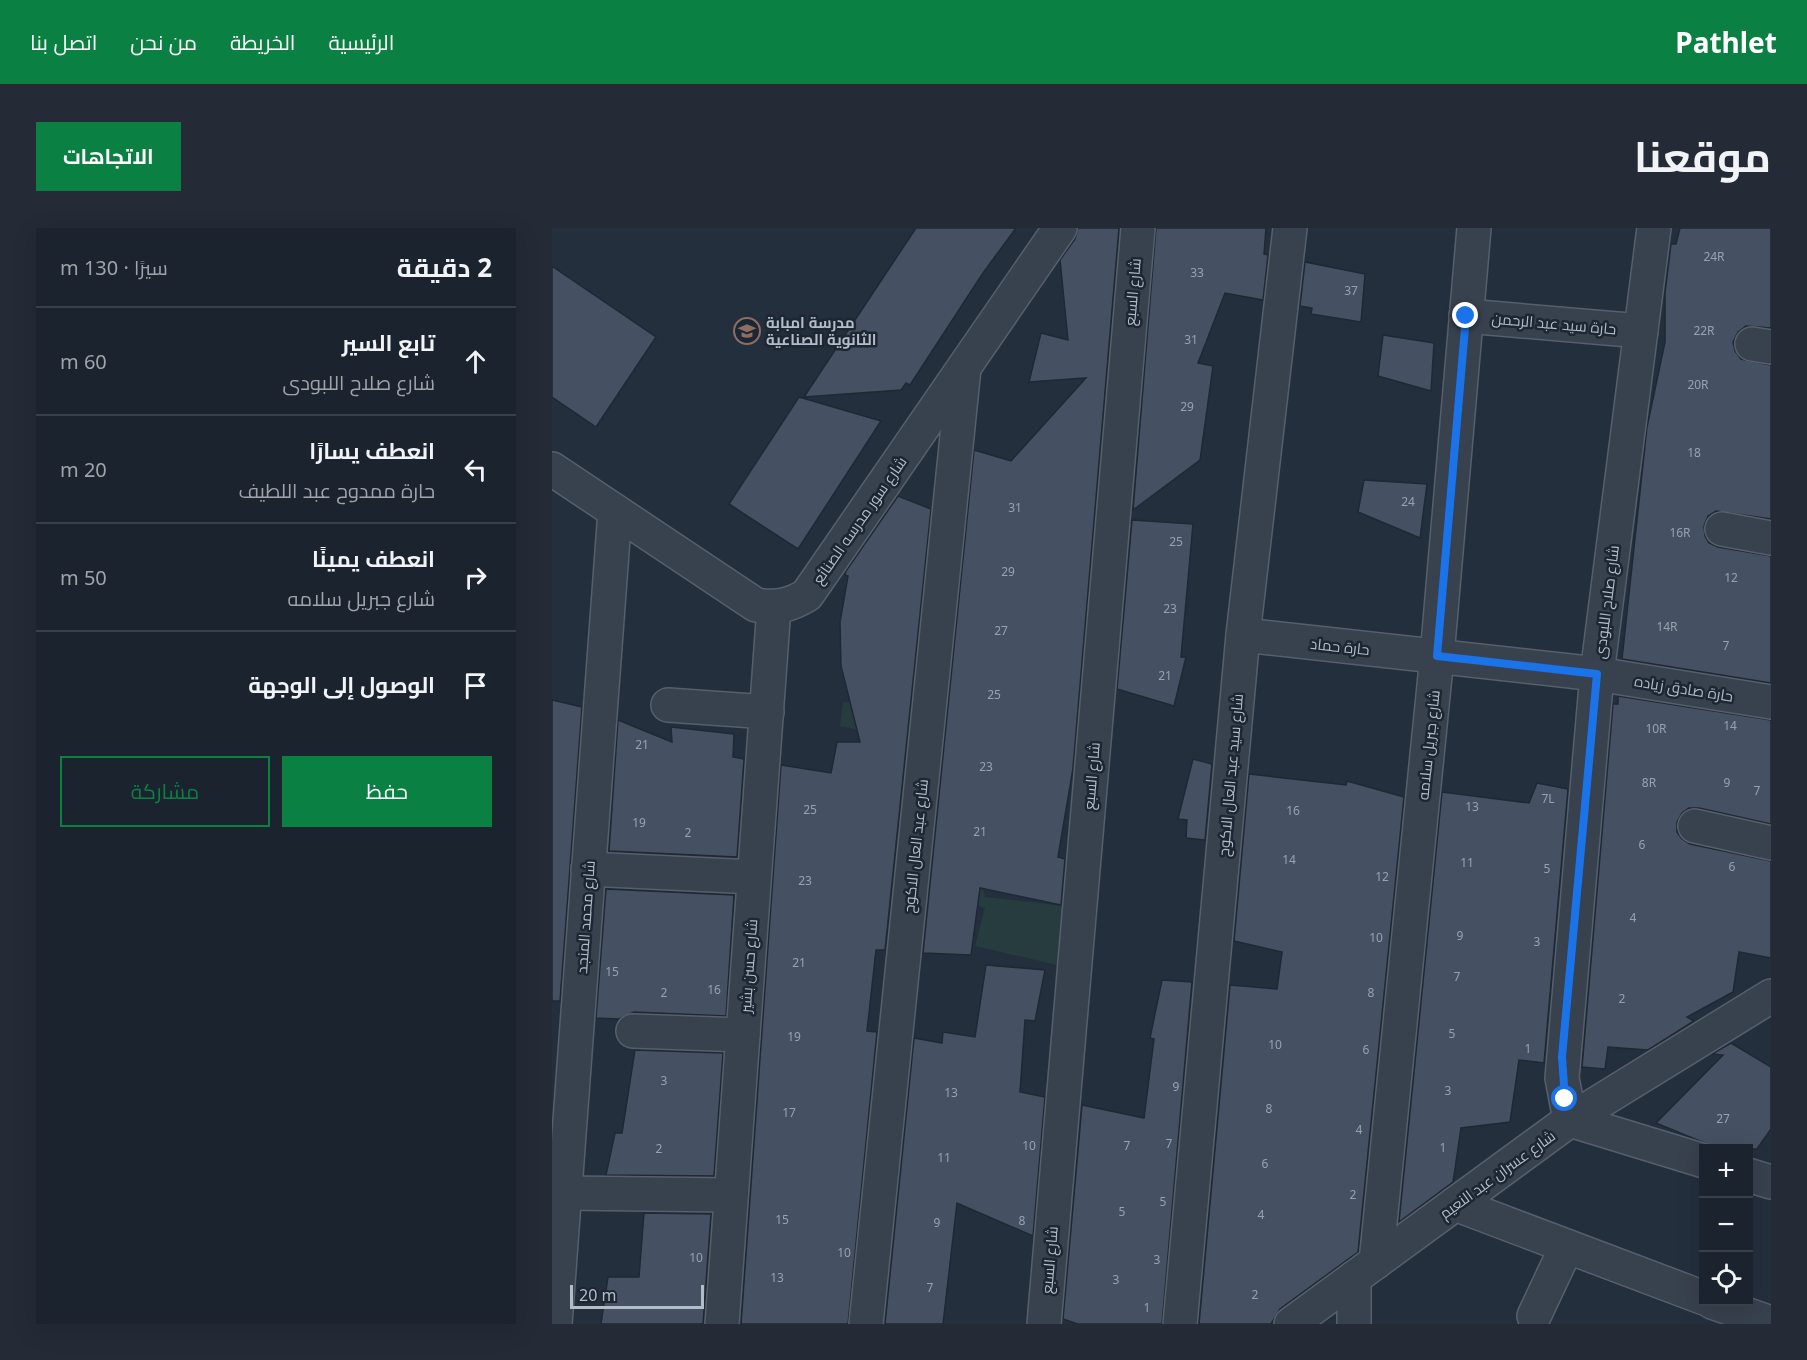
<!DOCTYPE html>
<html lang="ar">
<head>
<meta charset="utf-8">
<style>
	body { margin:0; font-family:"Noto Sans",Cairo,sans-serif; background:#242b36; color:#f1f3f6; direction:rtl }
	.controls { position:absolute; right:18px; bottom:18px; display:grid; overflow:hidden; border-radius:0px; box-shadow:0 6px 24px #0002 }
	.controls button { width:54px; height:54px; display:grid; place-items:center; padding:0; border:0; border-bottom:2px solid #39404a; background:#1b232e; color:#f1f3f6; font:30px sans-serif }
	.scale { position:absolute; left:18px; bottom:15px; width:134px; box-sizing:border-box; padding-left:6px; border:3px solid #b4bcc9; border-top:0; font-size:16px; line-height:21px; white-space:nowrap; color:#b4bcc9; -webkit-text-stroke:4px #1d2633; paint-order:stroke }
	.stop { position:absolute; width:18px; height:18px; margin:-14px; border:4px solid #1a73e8; border-radius:50%; background:#fff }
	.stop.end { background:#1a73e8; border-color:#fff; box-shadow:0 2px 6px #0008 }
	.list { margin:0; padding:0; list-style:none }
	h2 { display:flex; justify-content:space-between; align-items:center; height:78px; margin:0; padding:0 24px; font-size:26px }
	h2 small { font-size:20px; font-weight:400; color:#a0a4aa }
	.list li { display:grid; grid-template-columns:39px 1fr auto; gap:18px; align-items:center; box-sizing:border-box; height:108px; padding:0 24px; border-top:2px solid #39404a }
	.list b { display:block; font-size:22px; white-space:nowrap }
	.list p { margin:0; font-size:20px; white-space:nowrap; color:#a0a4aa }
	.list em { font-size:20px; font-style:normal; color:#a0a4aa }
	.actions { display:flex; gap:12px; padding:18px 24px }
	.actions a { flex:1; padding:14px 0; border:2px solid #0b8043; border-radius:0px; text-align:center; font-size:21px; color:#0b8043 }
	.actions .main { background:#0b8043; color:#fff }
	.icon { flex:none; width:33px; height:33px; fill:none; stroke:currentColor; stroke-width:2; stroke-linecap:round; stroke-linejoin:round }
	.map { position:relative; flex:none; width:1219px; height:1096px; overflow:hidden; direction:ltr; border-radius:0px }
	header { display:flex; align-items:center; gap:36px; box-sizing:border-box; height:84px; padding:0 30px; background:#0b8043; color:#fff }
	header strong { font-size:28px }
	nav { display:flex; gap:33px; margin-inline-start:auto; font-size:21px }
	.intro { display:flex; align-items:center; justify-content:space-between; box-sizing:border-box; height:144px; padding:0 36px }
	h1 { margin:0; font-size:42px }
	.button { padding:15px 27px; border-radius:0px; background:#0b8043; color:#fff; font-size:21px; font-weight:700 }
	main { display:flex; gap:36px; padding:0 36px }
	aside { flex:1; background:#1b232e; border-radius:0px; box-shadow:0 6px 24px #0002 }
	.map>svg:first-child { display:block }
	.green { fill:#263c3f }
	.building { fill:#455162; stroke:#1f2835; stroke-width:1.5 }
	.lines { fill:none; stroke-linecap:round; stroke-linejoin:round }
	.minor-casing { stroke:#565f6c; stroke-width:36 }
	.minor { stroke:#38414e; stroke-width:33 }
	.route { stroke:#1a73e8; stroke-width:8 }
	.labels { text-anchor:middle; dominant-baseline:central; stroke-width:5; stroke-linejoin:round; paint-order:stroke }
	.number-label { font-size:12px; fill:#98a1af }
	.street-label { font-size:15px; fill:#b4bcc9; stroke:#1d2633 }
	.poi-label { font-size:15px; font-weight:bold; fill:#b4bcc9; stroke:#1d2633; text-anchor:start }
</style>
</head>
<body>
<header>
<strong>Pathlet</strong>
<nav><a>الرئيسية</a><a>الخريطة</a><a>من نحن</a><a>اتصل بنا</a></nav>
</header>
<div class="intro"><h1>موقعنا</h1><a class="button">الاتجاهات</a></div>
<main>
<div class="map">
<svg width="1219" height="1096" viewBox="0 0 1219 1096">
	<rect width="100%" height="100%" fill="#242f3e"/>
	<g class="green">
		<polygon points="291,474 360,483 363,514 288,498"/>
		<polygon points="428,651 433,669 515,678 514,739 423,718 433,680 409,671"/>
	</g>
	<g class="building">
		<polygon points="364,0 464,0 431,45 358,157 354,155 349,162 252,169"/>
		<polygon points="526,0 567,0 521,540 506,629 513,631 509,677 428,660 419,727 371,725 422,222 459,233 534,150 477,154 489,105 516,112 508,32 523,11"/>
		<polygon points="604,0 714,0 712,26 716,27 711,72 673,65 646,135 661,138 648,232 581,282"/>
		<polygon points="1128,0 1219,0 1219,100 1194,98 1186,104 1181,114 1183,123 1189,131 1219,137 1219,291 1164,283 1156,288 1152,298 1153,308 1157,315 1166,319 1219,328 1219,455 1070,431 1095,199 1113,114 1113,65 1119,16 1124,16"/>
		<polygon points="753,34 813,46 809,94 759,86 760,80 748,78"/>
		<polygon points="0,38 104,109 44,199 0,169"/>
		<polygon points="831,107 882,115 879,163 826,148"/>
		<polygon points="247,169 329,193 246,321 177,276"/>
		<polygon points="812,252 875,256 868,310 806,284"/>
		<polygon points="346,268 379,281 333,722 324,722 315,803 325,804 296,1096 189,1096 229,537 279,545 285,514 308,514 289,438 288,394 296,348 293,347 294,343"/>
		<polygon points="580,292 641,296 629,429 634,429 622,478 565,461"/>
		<polygon points="1066,468 1219,492 1219,596 1147,580 1137,580 1130,585 1125,594 1125,604 1130,611 1138,616 1219,633 1219,730 1187,724 1181,764 1135,789 1142,793 1096,822 1056,819 1053,841 1030,839 1061,476 1066,476"/>
		<polygon points="0,472 30,479 8,773 0,773"/>
		<polygon points="66,492 120,514 119,499 182,506 181,529 192,531 185,629 57,623"/>
		<polygon points="641,531 660,536 653,612 634,610 635,592 626,591"/>
		<polygon points="697,546 794,557 795,553 852,569 806,1024 728,1081 719,1096 647,1096 678,757 725,761 730,724 682,713"/>
		<polygon points="985,555 1016,561 992,835 967,832 958,894 909,900 901,954 847,994 890,564 977,575"/>
		<polygon points="54,661 182,667 174,788 82,784 67,791 44,790"/>
		<polygon points="434,737 493,742 483,793 473,792 468,864 493,869 481,1008 405,975 391,1096 333,1096 362,810 390,815 391,804 423,809"/>
		<polygon points="610,752 640,754 610,1096 526,1096 511,1091 530,877 592,890 602,811 598,810"/>
		<polygon points="1179,815 1219,839 1219,901 1205,921 1167,921 1104,895 1171,827 1160,826"/>
		<polygon points="83,822 171,825 162,948 54,947 63,905 70,905"/>
		<polygon points="92,985 159,986 151,1096 49,1096 56,1049 87,1049"/>
	</g>
	<g class="lines">
		<defs>
			<g id="minor">
				<polyline points="1102,0 1045,446 1010,850 1018,892 1152,933"/>
				<polyline points="914,88 1089,103"/>
				<polyline points="1200,116 1219,119"/>
				<path d="M0,241L204,377C225,380 237,378 255,367L508,0"/>
				<polyline points="1170,301 1219,310"/>
				<polyline points="691,407 1045,446 1219,474"/>
				<polyline points="116,477 215,484"/>
				<polyline points="1143,598 1219,615"/>
				<polyline points="36,641 202,649"/>
				<polyline points="81,803 191,807"/>
				<polyline points="1196,947 1219,954"/>
				<polyline points="13,965 179,967"/>
				<polyline points="903,976 1152,1070"/>
				<polyline points="824,1034 885,428 922,0"/>
				<polyline points="1160,1074 1219,1095"/>
				<polyline points="982,1088 1014,1020"/>
				<polyline points="3,1096 63,283"/>
				<polyline points="170,1096 222,379"/>
				<polyline points="314,1096 412,140"/>
				<polyline points="492,1096 586,0"/>
				<polyline points="628,1096 691,407 738,0"/>
				<polyline points="739,1096 1018,892 1219,768"/>
				<polyline points="802,1096 802,1050"/>
			</g>
		</defs>
		<use href="#minor" class="minor-casing"/>
		<use href="#minor" class="minor"/>
	</g>
	<g class="lines">
		<polyline class="route" points="914,88 885,428 1045,446 1010,829 1013,871"/>
	</g>
	<defs>
		<symbol id="school-ring" viewBox="-11 -11 22 22"><circle r="9.5" fill="#1d2633" stroke="#8d6e63" stroke-width="1.5"/><path d="M0-5L7-2L0 1L-7-2ZM-4 1L0 2.5L4 1V4Q0 6-4 4Z" fill="#8d6e63"/></symbol>
	</defs>
	<g fill-rule="evenodd">
		<use href="#school-ring" x="180" y="88" width="30" height="30"/>
	</g>
	<g class="labels">
		<g class="number-label">
			<text x="1162" y="28">24R</text>
			<text x="645" y="44">33</text>
			<text x="799" y="62">37</text>
			<text x="1152" y="102">22R</text>
			<text x="639" y="111">31</text>
			<text x="1146" y="156">20R</text>
			<text x="635" y="178">29</text>
			<text x="1142" y="224">18</text>
			<text x="856" y="273">24</text>
			<text x="463" y="279">31</text>
			<text x="1128" y="304">16R</text>
			<text x="624" y="313">25</text>
			<text x="456" y="343">29</text>
			<text x="1179" y="349">12</text>
			<text x="618" y="380">23</text>
			<text x="1115" y="398">14R</text>
			<text x="449" y="402">27</text>
			<text x="1174" y="417">7</text>
			<text x="613" y="447">21</text>
			<text x="442" y="466">25</text>
			<text x="1178" y="497">14</text>
			<text x="1104" y="500">10R</text>
			<text x="90" y="516">21</text>
			<text x="434" y="538">23</text>
			<text x="1097" y="554">8R</text>
			<text x="1175" y="554">9</text>
			<text x="1205" y="562">7</text>
			<text x="996" y="570">7L</text>
			<text x="920" y="578">13</text>
			<text x="258" y="581">25</text>
			<text x="741" y="582">16</text>
			<text x="87" y="594">19</text>
			<text x="428" y="603">21</text>
			<text x="136" y="604">2</text>
			<text x="1090" y="616">6</text>
			<text x="737" y="631">14</text>
			<text x="915" y="634">11</text>
			<text x="1180" y="638">6</text>
			<text x="995" y="640">5</text>
			<text x="830" y="648">12</text>
			<text x="253" y="652">23</text>
			<text x="1081" y="689">4</text>
			<text x="908" y="707">9</text>
			<text x="824" y="709">10</text>
			<text x="985" y="713">3</text>
			<text x="247" y="734">21</text>
			<text x="60" y="743">15</text>
			<text x="905" y="748">7</text>
			<text x="162" y="761">16</text>
			<text x="112" y="764">2</text>
			<text x="819" y="764">8</text>
			<text x="1070" y="770">2</text>
			<text x="900" y="805">5</text>
			<text x="242" y="808">19</text>
			<text x="723" y="816">10</text>
			<text x="976" y="820">1</text>
			<text x="814" y="821">6</text>
			<text x="112" y="852">3</text>
			<text x="624" y="858">9</text>
			<text x="896" y="862">3</text>
			<text x="399" y="864">13</text>
			<text x="717" y="880">8</text>
			<text x="237" y="884">17</text>
			<text x="1171" y="890">27</text>
			<text x="807" y="901">4</text>
			<text x="617" y="915">7</text>
			<text x="477" y="917">10</text>
			<text x="575" y="917">7</text>
			<text x="891" y="919">1</text>
			<text x="107" y="920">2</text>
			<text x="392" y="929">11</text>
			<text x="713" y="935">6</text>
			<text x="801" y="966">2</text>
			<text x="611" y="973">5</text>
			<text x="570" y="983">5</text>
			<text x="709" y="986">4</text>
			<text x="230" y="991">15</text>
			<text x="470" y="992">8</text>
			<text x="385" y="994">9</text>
			<text x="292" y="1024">10</text>
			<text x="144" y="1029">10</text>
			<text x="605" y="1031">3</text>
			<text x="225" y="1049">13</text>
			<text x="564" y="1051">3</text>
			<text x="378" y="1059">7</text>
			<text x="703" y="1066">2</text>
			<text x="595" y="1079">1</text>
		</g>
		<g class="street-label">
			<text transform="translate(580 64) rotate(-85)">شارع السبع</text>
			<text transform="translate(1002 95) rotate(5)">حارة سيد عبد الرحمن</text>
			<text transform="translate(307 292) rotate(-55)">شارع سور مدرسه الصنائع</text>
			<text transform="translate(1054 374) rotate(-83)">شارع صلاح اللبودى</text>
			<text transform="translate(788 418) rotate(6)">حارة حماد</text>
			<text transform="translate(1132 460) rotate(9)">حارة صادق زياده</text>
			<text transform="translate(876 517) rotate(-84)">شارع جبريل سلامه</text>
			<text transform="translate(678 547) rotate(-85)">شارع سيد عبد العال الاكوح</text>
			<text transform="translate(539 548) rotate(-85)">شارع السبع</text>
			<text transform="translate(363 618) rotate(-84)">شارع عبد العال الاكوح</text>
			<text transform="translate(33 689) rotate(-86)">شارع محمد المنجد</text>
			<text transform="translate(196 738) rotate(-86)">شارع حسن بشير</text>
			<text transform="translate(945 946) rotate(-36)">شارع عسران عبد النعيم</text>
			<text transform="translate(497 1032) rotate(-85)">شارع السبع</text>
		</g>
		<g class="poi-label">
			<text x="214" y="94">مدرسة امبابة<tspan x="214" dy="17">الثانوية الصناعية</tspan></text>
		</g>
	</g>
</svg>
<div class="controls">
<button>+</button>
<button>−</button>
<button><svg class="icon" aria-label="locate" viewBox="0 0 24 24"><circle cx="12" cy="12" r="6"/><path d="M12 2v4M12 18v4M2 12h4M18 12h4"/></svg></button>
</div>
<div class="scale">20 m</div>
<div class="stop" style="left:1013px;top:871px"></div>
<div class="stop end" style="left:914px;top:88px"></div>
</div>
<aside>
<h2>2 دقيقة<small>سيرًا · 130 m</small></h2>
<ul class="list">
<li><svg class="icon" aria-label="ahead" viewBox="0 0 24 24"><path d="M12 20V5M6 11l6-6 6 6"/></svg><div><b>تابع السير</b><p>شارع صلاح اللبودى</p></div><em>60 m</em></li>
<li><svg class="icon" aria-label="left" viewBox="0 0 24 24"><path d="M17 20v-9H6M10 6l-5 5 5 5"/></svg><div><b>انعطف يسارًا</b><p>حارة ممدوح عبد اللطيف</p></div><em>20 m</em></li>
<li><svg class="icon" aria-label="right" viewBox="0 0 24 24"><path d="M7 20v-9h11M14 6l5 5-5 5"/></svg><div><b>انعطف يمينًا</b><p>شارع جبريل سلامه</p></div><em>50 m</em></li>
<li><svg class="icon" aria-label="arrive" viewBox="0 0 24 24"><path d="M6 21V4h12l-3 4 3 4H6"/></svg><div><b>الوصول إلى الوجهة</b></div></li>
</ul>
<div class="actions"><a class="main">حفظ</a><a>مشاركة</a></div>
</aside>
</main>
</body>
</html>
